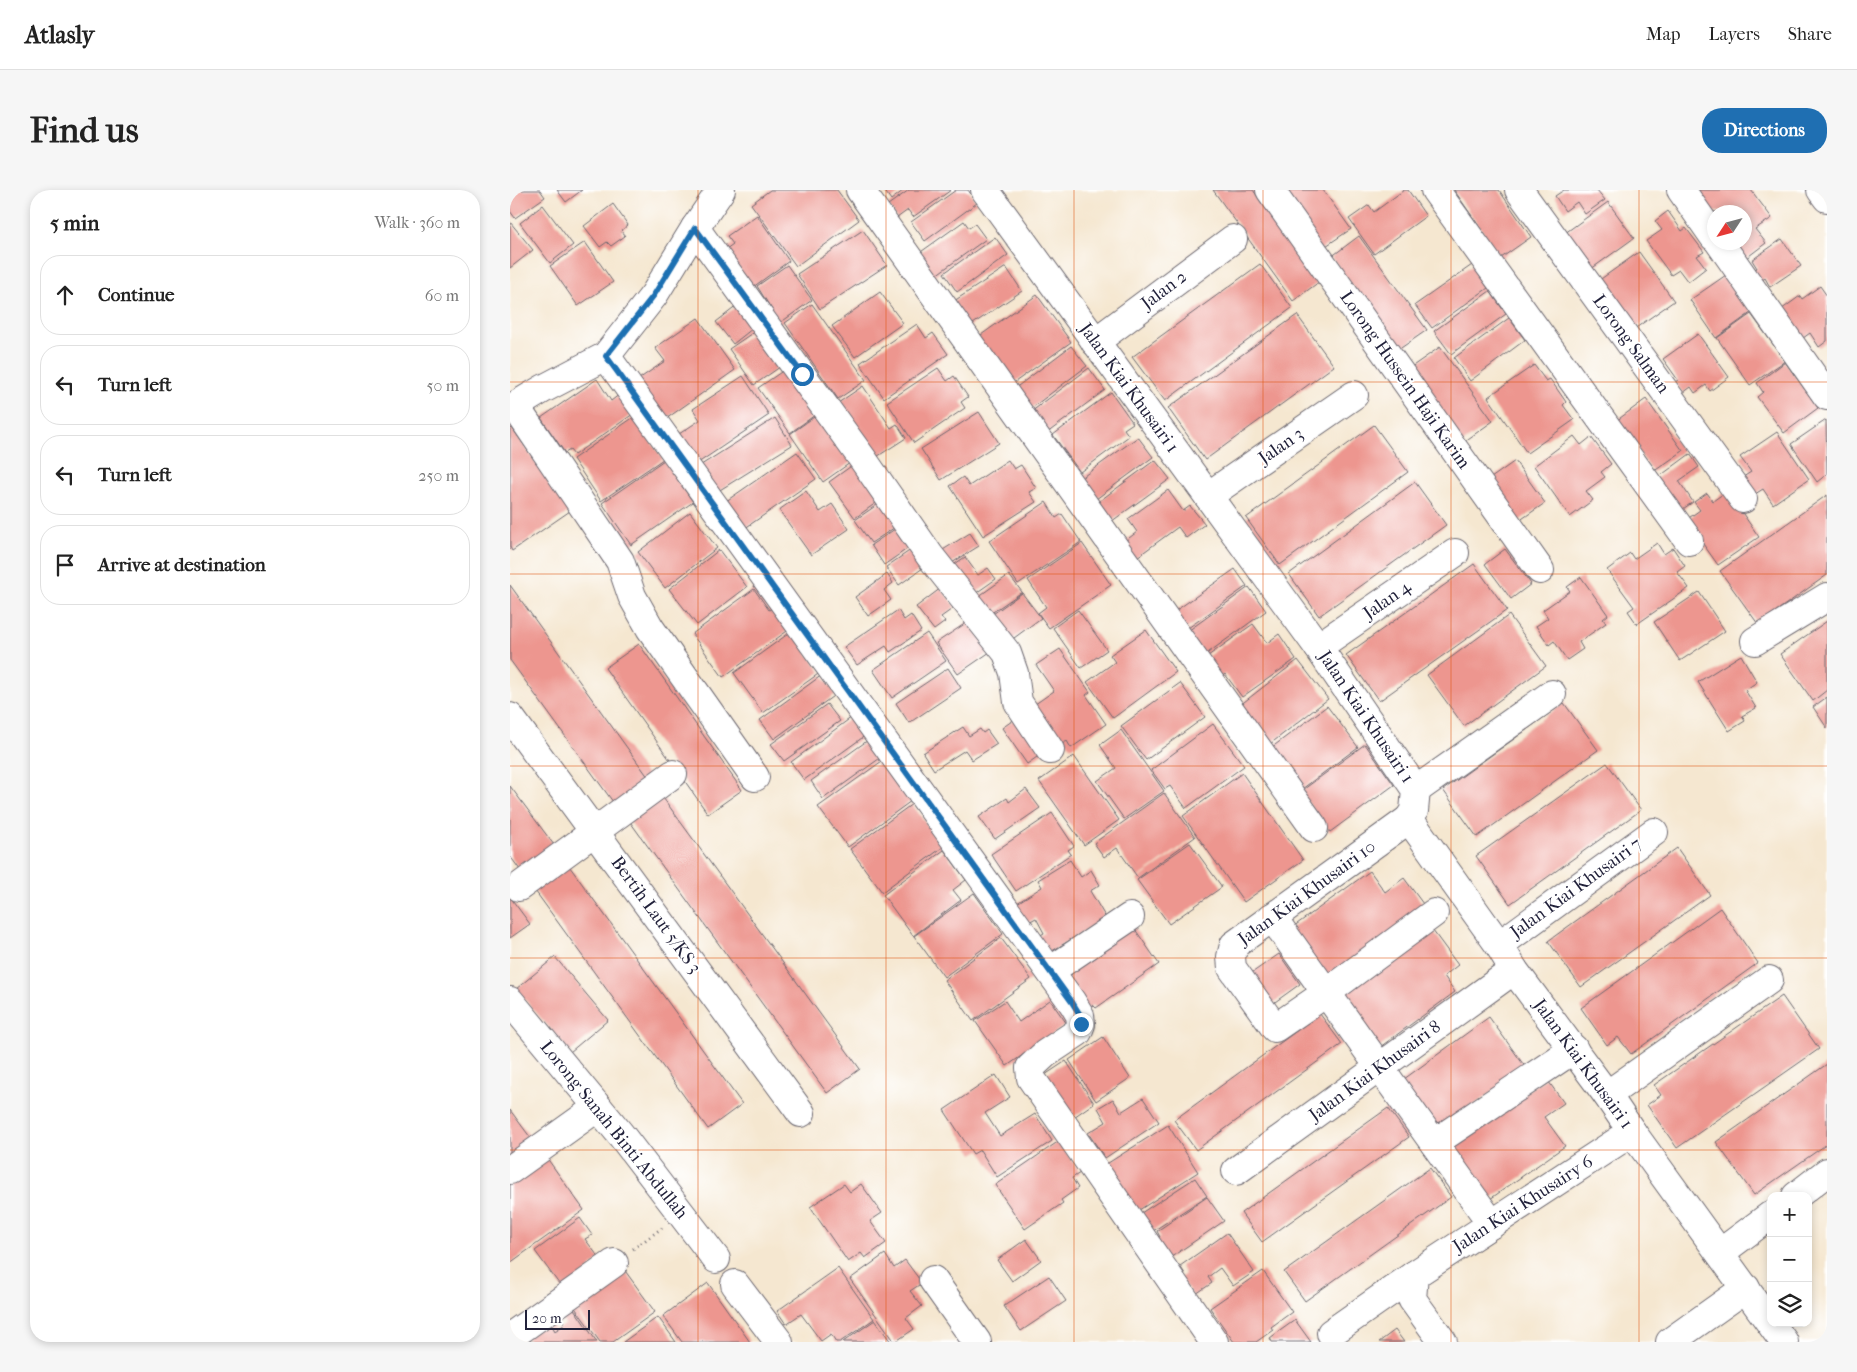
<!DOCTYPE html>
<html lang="en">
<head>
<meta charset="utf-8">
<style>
	body { margin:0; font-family:"IM FELL French Canon",serif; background:#f6f6f6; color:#222 }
	.controls { position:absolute; right:15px; bottom:15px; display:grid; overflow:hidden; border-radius:10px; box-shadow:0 2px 8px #0003 }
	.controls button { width:45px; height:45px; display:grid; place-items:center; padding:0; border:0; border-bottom:1px solid #e0e0e0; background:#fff; color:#222; font:25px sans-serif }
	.compass { position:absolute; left:1197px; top:15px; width:45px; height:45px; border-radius:50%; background:#fff; box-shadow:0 2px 8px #0003; rotate:234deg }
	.scale { position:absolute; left:15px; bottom:12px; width:65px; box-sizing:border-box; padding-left:5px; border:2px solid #22223b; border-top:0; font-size:14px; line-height:18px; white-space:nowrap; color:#22223b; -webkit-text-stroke:4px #fff; paint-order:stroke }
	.stop { position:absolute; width:15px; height:15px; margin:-11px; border:4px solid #1f6fb2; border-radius:50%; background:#fff }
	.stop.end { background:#1f6fb2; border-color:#fff; box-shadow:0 1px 5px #0008 }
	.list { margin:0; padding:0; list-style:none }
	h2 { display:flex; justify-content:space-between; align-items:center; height:65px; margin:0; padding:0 20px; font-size:21px }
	h2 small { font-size:16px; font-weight:400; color:#767676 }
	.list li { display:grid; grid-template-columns:32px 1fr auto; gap:15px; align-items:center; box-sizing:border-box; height:80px; margin:0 10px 10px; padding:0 10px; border:1px solid #e0e0e0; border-radius:20px }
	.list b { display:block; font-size:19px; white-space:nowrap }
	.list em { font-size:16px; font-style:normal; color:#767676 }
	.icon { flex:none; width:28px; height:28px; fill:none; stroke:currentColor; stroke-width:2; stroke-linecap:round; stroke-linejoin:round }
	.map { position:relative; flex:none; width:1317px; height:1152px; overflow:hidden; border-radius:20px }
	header { display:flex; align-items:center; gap:30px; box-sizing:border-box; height:70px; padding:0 25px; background:#fff; border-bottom:1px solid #e0e0e0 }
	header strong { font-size:24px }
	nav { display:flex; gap:28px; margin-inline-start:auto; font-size:18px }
	.intro { display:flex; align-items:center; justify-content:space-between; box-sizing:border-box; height:120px; padding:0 30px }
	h1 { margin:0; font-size:35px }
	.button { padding:12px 22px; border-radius:20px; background:#1f6fb2; color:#fff; font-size:18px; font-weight:700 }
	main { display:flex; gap:30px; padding:0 30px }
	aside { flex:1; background:#fff; border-radius:20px; box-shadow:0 2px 8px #0003 }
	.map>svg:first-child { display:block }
	.building { fill:#ed968f }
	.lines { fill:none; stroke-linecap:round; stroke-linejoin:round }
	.minor-casing { stroke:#6c676f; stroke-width:30 }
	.path { stroke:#6c676f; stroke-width:3; stroke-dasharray:1 4; stroke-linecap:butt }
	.minor { stroke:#fff; stroke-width:28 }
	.route { stroke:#1f6fb2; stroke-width:6 }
	.grid { fill:none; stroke:#de560e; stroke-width:1; stroke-opacity:0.55 }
	.labels { text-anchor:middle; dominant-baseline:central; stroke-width:4; stroke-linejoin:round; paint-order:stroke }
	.street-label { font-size:18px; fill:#22223b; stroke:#fff }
</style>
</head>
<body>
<header>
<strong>Atlasly</strong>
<nav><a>Map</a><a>Layers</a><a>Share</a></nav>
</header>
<div class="intro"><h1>Find us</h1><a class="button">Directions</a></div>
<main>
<aside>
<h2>5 min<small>Walk · 360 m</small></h2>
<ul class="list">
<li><svg class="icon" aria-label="ahead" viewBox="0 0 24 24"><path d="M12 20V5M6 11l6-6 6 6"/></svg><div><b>Continue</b></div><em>60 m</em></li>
<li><svg class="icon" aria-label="left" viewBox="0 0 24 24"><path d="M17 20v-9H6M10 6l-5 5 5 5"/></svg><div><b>Turn left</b></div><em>50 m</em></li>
<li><svg class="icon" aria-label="left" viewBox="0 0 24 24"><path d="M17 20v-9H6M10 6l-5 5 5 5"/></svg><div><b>Turn left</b></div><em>250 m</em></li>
<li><svg class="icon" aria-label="arrive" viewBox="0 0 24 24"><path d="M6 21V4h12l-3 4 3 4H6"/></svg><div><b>Arrive at destination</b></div></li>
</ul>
</aside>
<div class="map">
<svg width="1317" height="1152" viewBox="0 0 1317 1152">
	<rect width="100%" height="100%" fill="#fff"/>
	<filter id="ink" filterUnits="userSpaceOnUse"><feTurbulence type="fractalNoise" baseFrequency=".02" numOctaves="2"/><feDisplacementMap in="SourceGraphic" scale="10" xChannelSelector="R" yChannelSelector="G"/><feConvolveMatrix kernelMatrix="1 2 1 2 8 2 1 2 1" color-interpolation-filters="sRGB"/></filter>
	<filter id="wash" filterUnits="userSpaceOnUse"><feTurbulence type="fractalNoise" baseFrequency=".0096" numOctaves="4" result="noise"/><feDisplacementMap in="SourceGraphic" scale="20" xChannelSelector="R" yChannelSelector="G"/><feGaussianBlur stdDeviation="1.12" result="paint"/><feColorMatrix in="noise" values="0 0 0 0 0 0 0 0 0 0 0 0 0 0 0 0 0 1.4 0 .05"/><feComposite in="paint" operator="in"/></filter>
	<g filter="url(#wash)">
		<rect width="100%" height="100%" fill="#f5e7d0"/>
		<g id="blocks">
			<g class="building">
				<polygon points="0,0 30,0 35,7 5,28 0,21"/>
				<polygon points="47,0 72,0 56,12"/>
				<polygon points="260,0 327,0 349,30 286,76 241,14"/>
				<polygon points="374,0 394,0 381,10"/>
				<polygon points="399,0 441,0 403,27 398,20 387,28 378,15"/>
				<polygon points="446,0 458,0 467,13 415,51 401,32"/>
				<polygon points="703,0 743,0 809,92 783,111"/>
				<polygon points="767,0 813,0 841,39 810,60"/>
				<polygon points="894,0 898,0 916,26 864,64 839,29 859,15 864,22"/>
				<polygon points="944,0 989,0 1021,47 991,68"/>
				<polygon points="1054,0 1087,0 1095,10 1075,24 1067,12 1055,21 1045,6"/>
				<polygon points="1180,0 1241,0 1262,28 1245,39 1256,53 1235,69 1223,52 1234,52 1234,22 1204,22 1204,33"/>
				<polygon points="1098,12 1124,48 1077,82 1051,46"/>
				<polygon points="103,14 118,35 111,41 115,46 101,56 97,52 90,57 74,36"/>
				<polygon points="33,15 63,55 40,73 10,33"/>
				<polygon points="1158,21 1172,41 1176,38 1194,62 1187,66 1196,78 1178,92 1169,80 1161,85 1136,51 1152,40 1145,31"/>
				<polygon points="247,25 279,71 239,100 212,62 223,54 217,46"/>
				<polygon points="454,31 459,38 465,34 476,49 419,90 408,64"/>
				<polygon points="0,32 23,60 0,78"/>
				<polygon points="353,40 377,75 310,119 287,84"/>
				<polygon points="849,46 917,140 888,160 821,67"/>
				<polygon points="485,47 498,65 447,102 434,83"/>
				<polygon points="1272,49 1291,76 1260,97 1255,88 1248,93 1240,82 1247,78 1242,70"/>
				<polygon points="75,52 103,92 68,116 40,76"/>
				<polygon points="1129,62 1164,111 1123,140 1088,91"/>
				<polygon points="750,74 782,118 655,211 622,167"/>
				<polygon points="277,75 302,110 270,133 247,96"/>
				<polygon points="962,75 978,98 922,138 905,115"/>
				<polygon points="496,77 512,101 457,138 441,113"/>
				<polygon points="1216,85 1242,122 1206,148 1180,110"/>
				<polygon points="1310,96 1317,106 1317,151 1309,157 1300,143 1285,154 1264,125 1290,106 1292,109"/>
				<polygon points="980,101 996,124 941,164 924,141"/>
				<polygon points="370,102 393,133 345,167 322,136"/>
				<polygon points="527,105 561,152 498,197 464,150"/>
				<polygon points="236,109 252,131 223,154 206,132"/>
				<polygon points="302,114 356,190 328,209 275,133"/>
				<polygon points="1241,124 1275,171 1240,195 1207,148"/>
				<polygon points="787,125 824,176 695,270 658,218"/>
				<polygon points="188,128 225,180 153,231 126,191 155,171 145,158"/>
				<polygon points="999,128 1015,150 960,191 944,168"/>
				<polygon points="407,134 416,148 423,143 438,164 374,208 350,173"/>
				<polygon points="248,139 280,170 244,195 219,159"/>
				<polygon points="1188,144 1219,187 1200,201 1196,195 1185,203 1181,197 1173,203 1165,192 1168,190 1153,169"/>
				<polygon points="561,156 577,176 519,220 504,199"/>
				<polygon points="930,157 983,231 951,254 897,180"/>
				<polygon points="1275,172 1308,218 1274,243 1247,207 1253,202 1247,193"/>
				<polygon points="1024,175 1036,191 1040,189 1056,212 1053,215 1064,230 1017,263 978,207"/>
				<polygon points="428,178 437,191 444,186 458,207 451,212 455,218 404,253 377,212"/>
				<polygon points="579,178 595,200 533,246 517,225"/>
				<polygon points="274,180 305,225 280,243 248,198"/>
				<polygon points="233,186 259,225 188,273 169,244 190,230 183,219"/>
				<polygon points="87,189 101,211 110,204 123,224 64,265 60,260 55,263 31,228"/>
				<polygon points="353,196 381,238 387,234 396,248 365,268 328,213"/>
				<polygon points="601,202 623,233 614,239 619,246 570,282 543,245"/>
				<polygon points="1136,209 1173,261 1143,282 1106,231"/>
				<polygon points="314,220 347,268 313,292 280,244"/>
				<polygon points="469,222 489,253 431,290 411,259"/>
				<polygon points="124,227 153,269 91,311 63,269"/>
				<polygon points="265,228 282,255 205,303 188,277"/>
				<polygon points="1316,230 1317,284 1307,292 1281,254"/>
				<polygon points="864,235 898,282 770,375 736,328"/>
				<polygon points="2,238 60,321 2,361 0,357 0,239"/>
				<polygon points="1267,242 1299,289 1263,314 1253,299 1242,306 1230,289 1241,282 1230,267"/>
				<polygon points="1064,246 1071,255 1081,247 1101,274 1091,282 1095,287 1076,301 1083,310 1060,327 1024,276"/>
				<polygon points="628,247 643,267 582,312 567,291"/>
				<polygon points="287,262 306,289 228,343 209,316"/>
				<polygon points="1180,264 1189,277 1169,291 1183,312 1170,321 1146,289"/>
				<polygon points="351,269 377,305 345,328 319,292"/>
				<polygon points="154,270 183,312 121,355 92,313"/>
				<polygon points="498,270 504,279 511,275 526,298 519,302 526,312 473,346 440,296 453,287 459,296"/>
				<polygon points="645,270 660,289 598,334 584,315"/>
				<polygon points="1005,271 1035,313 1003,335 974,293"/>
				<polygon points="905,292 936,335 809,426 779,384"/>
				<polygon points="658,300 673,321 680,316 695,334 676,348 668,337 623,370 611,354 627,342 618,329"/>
				<polygon points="296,301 310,322 322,314 339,339 301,365 269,320"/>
				<polygon points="1217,301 1249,347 1208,375 1176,330 1190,320 1184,312 1197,303 1203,311"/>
				<polygon points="1317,305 1317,385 1248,434 1210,381"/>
				<polygon points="377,308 393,332 361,353 345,330"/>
				<polygon points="536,312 546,328 552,324 571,352 508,394 479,351"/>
				<polygon points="180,322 207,358 155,398 128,362"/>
				<polygon points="394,333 407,352 374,375 361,355"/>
				<polygon points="460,343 469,356 437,376 428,363"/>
				<polygon points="572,353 601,395 539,438 528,423 536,417 518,390"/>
				<polygon points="1147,353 1154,364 1163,358 1175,376 1167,382 1179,398 1127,434 1118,421 1124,417 1097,380 1120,363 1124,369"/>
				<polygon points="408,355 420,373 389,395 376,377"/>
				<polygon points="995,359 1021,394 1001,409 975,374"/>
				<polygon points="209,360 237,397 187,435 159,399"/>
				<polygon points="455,367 468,385 478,378 486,389 459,408 439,378"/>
				<polygon points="964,374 997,420 869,511 836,465"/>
				<polygon points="725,379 737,396 671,443 658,426"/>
				<polygon points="377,384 383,393 374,400 381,410 358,426 345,407"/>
				<polygon points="499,385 512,402 474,428 462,411"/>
				<polygon points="1071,387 1098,425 1093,429 1096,433 1069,452 1073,459 1057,470 1044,451 1039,455 1026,436 1038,428 1033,420 1060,401 1057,397"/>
				<polygon points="0,395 141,591 106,616 0,470"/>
				<polygon points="739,397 756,421 688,470 671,446"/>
				<polygon points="431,398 445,417 431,427 435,432 424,440 406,417"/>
				<polygon points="244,399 259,420 264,417 280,439 213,487 182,444"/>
				<polygon points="1189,402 1215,441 1170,471 1144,432"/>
				<polygon points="512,403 531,428 500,451 476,429"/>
				<polygon points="388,420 394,430 401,425 411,441 380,462 376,456 347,475 334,457"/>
				<polygon points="568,420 597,460 571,478 543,438"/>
				<polygon points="999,425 1036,476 954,536 917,485"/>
				<polygon points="459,431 480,462 448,484 426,453"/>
				<polygon points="1317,431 1317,500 1303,511 1270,464"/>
				<polygon points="743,434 757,453 769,444 786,469 732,507 715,484 705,492 691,471"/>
				<polygon points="636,440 666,482 603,528 577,492 605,472 600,465"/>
				<polygon points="282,441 311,482 253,523 224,483"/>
				<polygon points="417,443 436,471 382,508 363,480"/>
				<polygon points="129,454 232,600 198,624 95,478"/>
				<polygon points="550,459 580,502 576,505 596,534 561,558 557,551 546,558 518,519 544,501 526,475"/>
				<polygon points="1231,465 1247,492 1235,500 1246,518 1232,526 1235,531 1219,541 1188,492"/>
				<polygon points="788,470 818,509 755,558 725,519"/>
				<polygon points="438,478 451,498 399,533 386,513"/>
				<polygon points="312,485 326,504 264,549 250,530"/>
				<polygon points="670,493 695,527 636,570 611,536"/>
				<polygon points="1317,507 1317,538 1303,517"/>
				<polygon points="1054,513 1088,560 967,647 933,600"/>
				<polygon points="317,514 330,531 274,571 261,554"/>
				<polygon points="817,516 848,557 792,599 761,558"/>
				<polygon points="512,524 537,560 517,574 492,538"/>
				<polygon points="342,527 356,545 294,590 281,572"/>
				<polygon points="703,534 734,576 676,618 660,596 655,599 641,580"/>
				<polygon points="453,537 459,546 470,539 473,543 477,540 487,554 462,570 455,560 424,580 413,563"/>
				<polygon points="611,540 654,601 614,629 587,591 606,578 590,555"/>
				<polygon points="361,548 373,566 313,609 301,591"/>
				<polygon points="855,554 884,595 820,642 790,602"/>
				<polygon points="564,566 609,630 574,655 529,591"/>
				<polygon points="372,571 401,611 338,657 308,617"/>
				<polygon points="1097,573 1131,620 1000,714 966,666"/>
				<polygon points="732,583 793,670 734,712 673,626"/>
				<polygon points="0,596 47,659 13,684 0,666"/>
				<polygon points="516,599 530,618 485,649 469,627 497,608 499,612"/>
				<polygon points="654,603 685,647 628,688 607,658 594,667 584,653"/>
				<polygon points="151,605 350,879 317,903 118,629"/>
				<polygon points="402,614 433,657 372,702 340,659"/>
				<polygon points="542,623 564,656 558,660 561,664 506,701 481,664"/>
				<polygon points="680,653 712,697 659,734 627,690"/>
				<polygon points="1167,658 1200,705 1071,797 1038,751"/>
				<polygon points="434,660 456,690 443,700 451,710 403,746 373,705"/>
				<polygon points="560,670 571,687 581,680 590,695 580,701 596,728 534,766 524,749 534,743 526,728 515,734 504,715 532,697 528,690"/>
				<polygon points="57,673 232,914 198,939 23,698"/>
				<polygon points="860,681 875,702 894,688 916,718 813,793 776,742"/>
				<polygon points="464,703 493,744 434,787 404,746"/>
				<polygon points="0,707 20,734 0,748"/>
				<polygon points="1210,718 1248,773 1121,864 1108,847 1097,855 1071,818"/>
				<polygon points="620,732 649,774 586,818 583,815 572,823 550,792 562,784 556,777"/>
				<polygon points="920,737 948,775 934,786 945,802 866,860 826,805"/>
				<polygon points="491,748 521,789 463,831 434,790"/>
				<polygon points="769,764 790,794 758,817 736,787"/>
				<polygon points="45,767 98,830 60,862 6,799"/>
				<polygon points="1272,806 1309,859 1167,958 1137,915 1151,905 1144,895"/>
				<polygon points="540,810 557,834 497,876 465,831 495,811 509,832"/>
				<polygon points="810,824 832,854 686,960 664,930"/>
				<polygon points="979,827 1016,878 926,942 890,892"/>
				<polygon points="593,847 620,888 586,911 559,870"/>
				<polygon points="556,871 584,913 561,929 532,887"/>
				<polygon points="1317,874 1317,954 1244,1005 1206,952"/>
				<polygon points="486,885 500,907 475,923 490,946 525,924 542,951 487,987 470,960 463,964 434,920"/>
				<polygon points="1036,888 1054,913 1034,927 1055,956 973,1014 933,959"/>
				<polygon points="633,908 649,932 595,968 578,943 596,932 588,918 603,909 611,922"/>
				<polygon points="878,918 899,947 752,1052 731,1023"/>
				<polygon points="0,920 23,951 0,967"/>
				<polygon points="658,935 688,982 626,1022 595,975"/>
				<polygon points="549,951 570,983 562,988 568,998 551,1010 553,1013 515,1039 485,995"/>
				<polygon points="34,964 74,1020 0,1073 0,988"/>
				<polygon points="920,978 941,1007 795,1111 774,1082"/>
				<polygon points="685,988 697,1006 640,1043 628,1025"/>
				<polygon points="334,994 340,1002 351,994 372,1023 360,1031 376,1053 355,1068 351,1063 338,1072 300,1017"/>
				<polygon points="697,1007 714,1031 657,1070 644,1051 650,1047 647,1041"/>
				<polygon points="70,1028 82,1045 75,1049 90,1069 55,1102 25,1061"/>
				<polygon points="717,1043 744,1082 723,1096 710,1078 698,1087 702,1093 683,1106 670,1088 675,1084 670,1076"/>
				<polygon points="516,1049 531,1070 502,1091 487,1070"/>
				<polygon points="375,1064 384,1078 395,1070 412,1093 400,1101 412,1116 396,1128 404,1139 385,1152 340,1089"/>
				<polygon points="113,1078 145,1122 103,1152 90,1152 63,1115"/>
				<polygon points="328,1078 364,1129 330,1152 326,1152 321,1144 311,1151 291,1124 276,1134 267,1121"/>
				<polygon points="753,1081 782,1122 761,1137 763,1140 746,1152 724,1152 700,1118"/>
				<polygon points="539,1086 556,1111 511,1141 494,1116"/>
				<polygon points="198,1093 240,1152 172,1152 153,1126"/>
				<polygon points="62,1116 87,1152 20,1152 17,1147 40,1132 45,1141 55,1134 49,1125"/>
				<polygon points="148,1127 166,1152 113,1152"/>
				<polygon points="365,1130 381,1152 333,1152"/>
				<polygon points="785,1130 801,1152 762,1152 760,1148"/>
				<polygon points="885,1140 894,1152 869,1152"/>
			</g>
		</g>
	</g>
	<g filter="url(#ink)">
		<use href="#blocks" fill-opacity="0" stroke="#6c676f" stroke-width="1"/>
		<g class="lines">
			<defs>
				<g id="minor">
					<polyline points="350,0 804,638"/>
					<polyline points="475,0 808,457 906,600 904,621 899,629 989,755 1004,780 1097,905 1122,942 1274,1152"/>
					<polyline points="760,0 1030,380"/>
					<polyline points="925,0 1179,351"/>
					<polyline points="1009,0 1233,309"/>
					<polyline points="1171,0 1204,47"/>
					<polyline points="1311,0 1317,8"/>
					<polyline points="185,38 352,268 420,366 497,463 504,483 508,512 540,560"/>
					<polyline points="1209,52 1317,206"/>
					<polyline points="585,152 723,49"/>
					<polyline points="96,166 562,812 570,825 571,834 568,842 535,864 520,878 521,888 704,1152"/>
					<polyline points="5,216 110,371 122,406 140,438 245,587"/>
					<polyline points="0,219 33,199 96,166 144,105 185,38 211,0"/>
					<polyline points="698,306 844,205"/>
					<polyline points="1245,451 1317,407"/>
					<polyline points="808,457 945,363"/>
					<polyline points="0,527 291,923"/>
					<polyline points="906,600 1042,504"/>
					<polyline points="899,629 724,755 721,767 722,778 765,838 816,803 924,723"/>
					<polyline points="9,697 163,584"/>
					<polyline points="762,727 982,1034"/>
					<polyline points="989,755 1144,642"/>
					<polyline points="540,781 620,727"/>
					<polyline points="0,811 111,945 206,1069"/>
					<polyline points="1097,905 1259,790"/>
					<polyline points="924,953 1064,859"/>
					<polyline points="0,980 88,917"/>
					<polyline points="726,981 1004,780"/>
					<polyline points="1286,1006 1317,982"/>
					<polyline points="1210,1063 1261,1025"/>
					<polyline points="904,1085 902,1109 933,1152"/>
					<polyline points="423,1090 467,1152"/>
					<polyline points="225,1094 269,1152"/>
					<polyline points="821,1143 904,1085 1122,942"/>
					<polyline points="0,1147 104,1073"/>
					<polyline points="1160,1152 1236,1098"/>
				</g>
			</defs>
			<use href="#minor" class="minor-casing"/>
			<polyline class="path" points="123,1059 152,1038"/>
			<use href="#minor" class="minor"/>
		</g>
	</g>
	<g class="lines" filter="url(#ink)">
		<polyline class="route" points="292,184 185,38 144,105 96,166 562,812 570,825 571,834"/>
	</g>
	<path class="grid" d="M188,0V1152M376,0V1152M564,0V1152M753,0V1152M941,0V1152M1129,0V1152M0,192H1317M0,384H1317M0,576H1317M0,768H1317M0,960H1317"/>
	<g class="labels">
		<g class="street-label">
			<text transform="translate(654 100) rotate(-37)">Jalan 2</text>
			<text transform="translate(1121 154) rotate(54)">Lorong Salman</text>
			<text transform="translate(895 190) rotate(55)">Lorong Hussein Haji Karim</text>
			<text transform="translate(619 198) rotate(54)">Jalan Kiai Khusairi 1</text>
			<text transform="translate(771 256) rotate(-35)">Jalan 3</text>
			<text transform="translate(877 410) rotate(-35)">Jalan 4</text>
			<text transform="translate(856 527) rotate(56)">Jalan Kiai Khusairi 1</text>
			<text transform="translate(1066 698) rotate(-36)">Jalan Kiai Khusairi 7</text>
			<text transform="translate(797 703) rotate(-36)">Jalan Kiai Khusairi 10</text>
			<text transform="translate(146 725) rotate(54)">Bertih Laut 5/KS 3</text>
			<text transform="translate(1073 874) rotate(54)">Jalan Kiai Khusairi 1</text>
			<text transform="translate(865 881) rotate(-36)">Jalan Kiai Khusairi 8</text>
			<text transform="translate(104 940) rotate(51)">Lorong Sanah Binti Abdullah</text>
			<text transform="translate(1013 1014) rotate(-33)">Jalan Kiai Khusairy 6</text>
		</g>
	</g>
</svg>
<div class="controls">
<button>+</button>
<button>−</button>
<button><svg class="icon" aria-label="layers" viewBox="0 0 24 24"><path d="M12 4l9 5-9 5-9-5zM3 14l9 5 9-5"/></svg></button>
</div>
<svg class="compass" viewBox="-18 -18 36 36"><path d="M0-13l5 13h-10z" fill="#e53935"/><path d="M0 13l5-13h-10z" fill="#767676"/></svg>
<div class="scale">20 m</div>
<div class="stop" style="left:292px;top:184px"></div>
<div class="stop end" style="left:571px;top:834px"></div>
</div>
</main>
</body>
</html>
